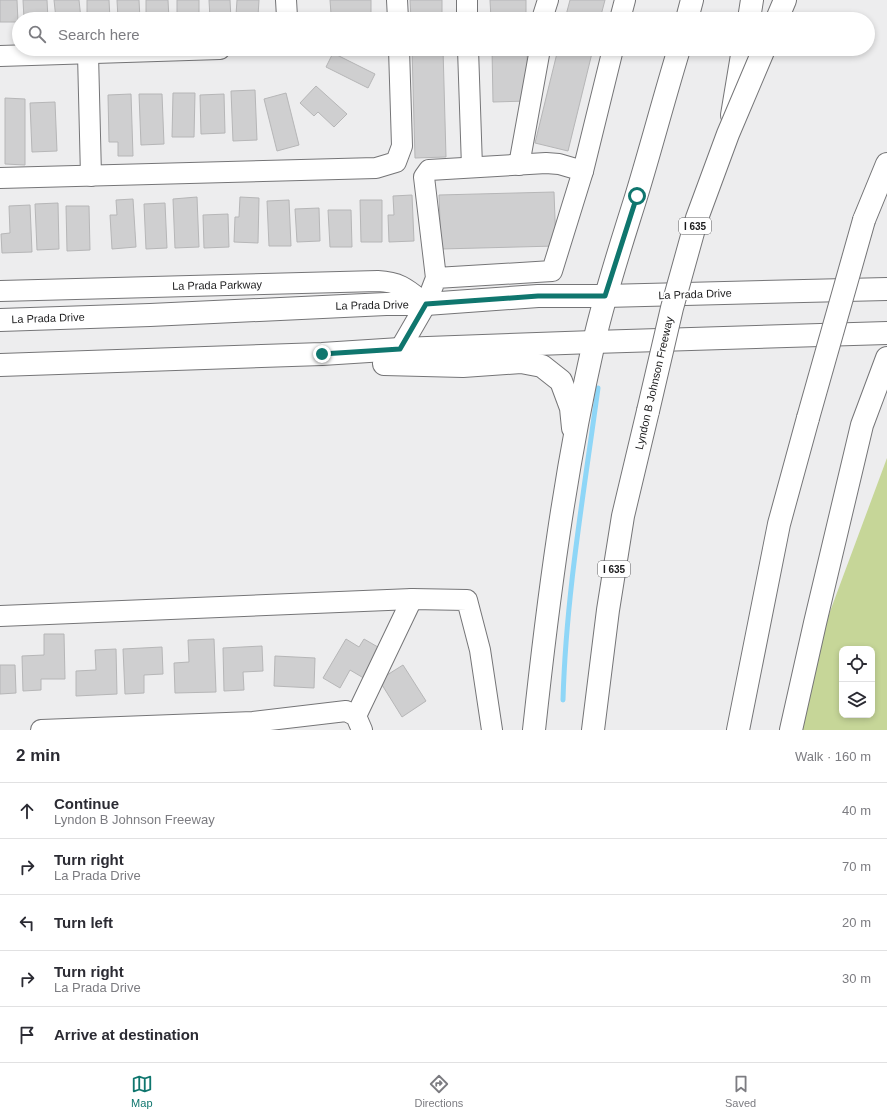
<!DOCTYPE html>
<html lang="en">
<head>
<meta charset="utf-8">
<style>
	body { margin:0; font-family:Arial,sans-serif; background:#f7f7f7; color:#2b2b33 }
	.controls { position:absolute; right:12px; bottom:12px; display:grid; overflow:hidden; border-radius:8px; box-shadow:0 2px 6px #0003 }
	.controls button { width:36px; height:36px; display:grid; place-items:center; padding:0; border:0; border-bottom:1px solid #e1e1e2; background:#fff; color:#2b2b33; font:20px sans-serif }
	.stop { position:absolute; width:12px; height:12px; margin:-9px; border:3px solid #0f766e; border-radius:50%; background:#fff }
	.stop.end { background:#0f766e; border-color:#fff; box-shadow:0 1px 4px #0008 }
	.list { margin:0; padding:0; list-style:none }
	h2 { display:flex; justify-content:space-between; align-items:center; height:52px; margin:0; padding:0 16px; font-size:17px }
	h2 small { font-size:13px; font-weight:400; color:#7c7c81 }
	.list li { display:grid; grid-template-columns:26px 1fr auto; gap:12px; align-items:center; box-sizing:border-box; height:56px; padding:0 16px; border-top:1px solid #e1e1e2 }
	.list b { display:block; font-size:15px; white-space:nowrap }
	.list p { margin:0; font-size:13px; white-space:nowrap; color:#7c7c81 }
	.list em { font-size:13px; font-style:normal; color:#7c7c81 }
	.icon { flex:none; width:22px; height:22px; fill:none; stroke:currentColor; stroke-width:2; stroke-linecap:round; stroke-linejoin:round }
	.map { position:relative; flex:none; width:887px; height:730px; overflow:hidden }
	.search { position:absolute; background:#fff; box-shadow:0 2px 6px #0003; left:12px; right:12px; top:12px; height:44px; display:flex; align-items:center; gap:10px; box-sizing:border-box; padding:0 14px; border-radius:22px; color:#7c7c81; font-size:15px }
	.sheet { height:332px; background:#fff }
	nav { display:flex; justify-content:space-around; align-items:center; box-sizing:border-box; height:56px; border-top:1px solid #e1e1e2; background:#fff; font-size:11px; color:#7c7c81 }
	nav a { display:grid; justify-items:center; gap:2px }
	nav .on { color:#0f766e }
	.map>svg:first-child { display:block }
	.green { fill:#c6d698; fill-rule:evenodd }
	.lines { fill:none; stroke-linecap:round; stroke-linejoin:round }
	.stream { stroke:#8ed6f7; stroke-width:5 }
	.building { fill:#cfcfd0; stroke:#b6b6b7 }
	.minor-casing { stroke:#757577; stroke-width:22 }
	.major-casing { stroke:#757577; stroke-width:24 }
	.highway-casing { stroke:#757577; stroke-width:24 }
	.minor { stroke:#fff; stroke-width:20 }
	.major { stroke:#fff; stroke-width:22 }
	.highway { stroke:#fff; stroke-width:22 }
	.highway-bridge-casing { stroke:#757577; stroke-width:24; stroke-linecap:butt }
	.highway-bridge { stroke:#fff; stroke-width:22 }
	.route { stroke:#0f766e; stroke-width:5 }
	.labels { text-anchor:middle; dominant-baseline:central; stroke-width:3.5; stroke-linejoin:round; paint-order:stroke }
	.shield { fill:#fff; stroke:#5f5f60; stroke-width:1 }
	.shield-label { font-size:10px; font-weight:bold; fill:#1b1b1c }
	.street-label { font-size:11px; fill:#1b1b1c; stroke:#fff }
</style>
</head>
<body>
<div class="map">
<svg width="887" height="730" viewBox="0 0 887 730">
	<rect width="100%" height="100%" fill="#ededee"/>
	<path class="green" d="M887,458V730H786ZM842,649H872V715H842Z"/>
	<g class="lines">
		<path class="stream" d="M563,700C566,595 584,492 598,388"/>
	</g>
	<g class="building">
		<polygon points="0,0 17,0 18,22 0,22"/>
		<polygon points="23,0 47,0 48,19 24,19"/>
		<polygon points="54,0 79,0 81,19 56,19"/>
		<polygon points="87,0 109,0 110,19 87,19"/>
		<polygon points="117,0 139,0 140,19 118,19"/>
		<polygon points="146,0 168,0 169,19 146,19"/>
		<rect x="177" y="0" width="22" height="18"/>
		<polygon points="209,0 230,0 231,19 210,19"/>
		<polygon points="237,0 259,0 258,16 236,15"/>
		<polygon points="330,0 371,0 371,13 331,14"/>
		<polygon points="410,0 442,0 442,19 411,19"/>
		<polygon points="490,0 526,0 526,19 491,19"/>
		<polygon points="570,0 605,0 600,19 565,19"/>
		<polygon points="412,49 443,49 446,157 415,158"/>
		<polygon points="492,49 527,49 528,101 493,102"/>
		<polygon points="558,49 593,49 568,151 535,143"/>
		<polygon points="333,53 375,74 368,88 326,67"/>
		<polygon points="316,86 347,114 334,127 318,112 314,116 300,103"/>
		<polygon points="255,90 257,140 233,141 231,91"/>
		<polygon points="173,93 195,93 194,137 172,137"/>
		<polygon points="286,93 299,145 277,151 264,99"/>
		<polygon points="131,94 133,156 118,156 118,142 109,142 108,95"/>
		<polygon points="139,94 162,94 164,144 141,145"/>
		<polygon points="224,94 225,133 201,134 200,95"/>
		<polygon points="5,98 25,99 25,165 5,164"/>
		<polygon points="55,102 57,151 32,152 30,103"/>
		<polygon points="554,192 556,246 441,249 439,195"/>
		<polygon points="412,195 414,241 389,242 388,215 394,215 393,196"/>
		<polygon points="197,197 199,247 175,248 173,199"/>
		<polygon points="240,197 259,198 258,243 234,242 235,217 239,217"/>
		<polygon points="133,199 136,247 112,249 110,215 117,215 116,200"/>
		<polygon points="289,200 291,246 269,246 267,201"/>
		<polygon points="360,200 382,200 382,242 361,242"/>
		<polygon points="58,203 59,249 37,250 35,204"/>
		<polygon points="165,203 167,248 146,249 144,204"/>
		<polygon points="30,205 32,252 2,253 1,234 10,233 9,206"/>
		<polygon points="66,206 89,206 90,250 67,251"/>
		<polygon points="319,208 320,241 297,242 295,209"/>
		<polygon points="328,210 351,210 352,247 330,247"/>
		<polygon points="228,214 229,247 204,248 203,215"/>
		<polygon points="44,634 64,634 65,679 41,679 41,690 23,691 22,656 44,655"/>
		<polygon points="214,639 216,692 175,693 174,663 189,662 188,640"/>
		<polygon points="346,639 359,647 364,639 383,650 367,680 350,670 340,688 323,678"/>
		<polygon points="262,646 263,671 243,672 244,690 224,691 223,648"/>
		<polygon points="162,647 163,674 144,675 144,693 125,694 123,649"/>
		<polygon points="116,649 117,694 76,696 76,671 96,670 95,650"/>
		<polygon points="275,656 315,658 314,688 274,686"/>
		<polygon points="0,665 15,665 16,693 0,694"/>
		<polygon points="403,665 426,701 402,717 379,680"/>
	</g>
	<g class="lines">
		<defs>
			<g id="minor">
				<polyline points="397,0 398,19"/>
				<polyline points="467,0 467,19"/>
				<polyline points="286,19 287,17 286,0"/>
				<polyline points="542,19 548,0"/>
				<polyline points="620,19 625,0"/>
				<polyline points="468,49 472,167"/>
				<polyline points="88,54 91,176"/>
				<polyline points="0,56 220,49"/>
				<polyline points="519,165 540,49"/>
				<polyline points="583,171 613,49"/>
				<polyline points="0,178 376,168 396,162 402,146 399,49"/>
				<path d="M0,291L378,281C401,282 408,290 426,304"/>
				<polyline points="400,349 426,304 436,278 424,177 429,170 546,163 559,164 583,171 552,271 436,278"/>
				<polyline points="0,616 412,599 467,600 480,650 492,730"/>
				<polyline points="356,716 412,599"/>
				<polyline points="41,730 253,722 346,711 356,716 362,730"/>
			</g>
			<g id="major">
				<polyline points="687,19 692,0"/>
				<polyline points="0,320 150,315 386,304 426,304 538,296 605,296 887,289"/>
				<polyline points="384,364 463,366 521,362 542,366 561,381 571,408 573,428"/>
				<polyline points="0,365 322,354 400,349 594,342 887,333"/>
				<path d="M534,730C548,600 565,470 594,342C605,293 621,245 636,197C651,148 664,98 679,49"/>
				<polyline points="791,730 815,623 862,425 887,358"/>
			</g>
			<g id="highway">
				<polyline points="749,19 752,0"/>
				<polyline points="777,19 785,0"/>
				<polyline points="732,115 743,49"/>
				<polyline points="864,220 887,164"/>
				<polyline points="593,730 608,610 623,516 648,411"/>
				<polyline points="738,730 779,524 808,418"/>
			</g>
		</defs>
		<use href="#minor" class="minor-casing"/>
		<use href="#major" class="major-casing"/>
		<use href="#highway" class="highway-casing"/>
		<use href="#minor" class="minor"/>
		<use href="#major" class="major"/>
		<use href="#highway" class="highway"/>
		<defs>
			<g id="highway-bridge">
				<polyline points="648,411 672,308 697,218 728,134 764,49"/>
				<polyline points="808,418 864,220"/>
			</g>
		</defs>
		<use href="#highway-bridge" class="highway-bridge-casing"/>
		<use href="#highway-bridge" class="highway-bridge"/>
	</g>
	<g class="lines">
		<polyline class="route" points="322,354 400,349 426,304 538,296 605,296 637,196"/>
	</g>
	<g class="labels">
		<g class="shield">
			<rect x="679" y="218" width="32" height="16" rx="3"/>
			<rect x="598" y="561" width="32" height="16" rx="3"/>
		</g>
		<g class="shield-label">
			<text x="695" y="226">I 635</text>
			<text x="614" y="569">I 635</text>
		</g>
		<g class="street-label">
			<text transform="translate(217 285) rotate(-1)">La Prada Parkway</text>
			<text transform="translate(695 294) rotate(-2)">La Prada Drive</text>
			<text transform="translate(372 305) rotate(-1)">La Prada Drive</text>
			<text transform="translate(48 318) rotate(-2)">La Prada Drive</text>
			<text transform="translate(654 383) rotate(-77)">Lyndon B Johnson Freeway</text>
		</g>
	</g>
</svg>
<div class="controls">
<button><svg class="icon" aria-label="locate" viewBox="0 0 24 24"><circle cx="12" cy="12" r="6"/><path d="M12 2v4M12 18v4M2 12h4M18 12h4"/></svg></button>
<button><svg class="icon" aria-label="layers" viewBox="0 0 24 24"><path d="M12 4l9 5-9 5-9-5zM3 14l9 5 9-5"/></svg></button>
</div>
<div class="stop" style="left:637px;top:196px"></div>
<div class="stop end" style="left:322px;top:354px"></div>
<div class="search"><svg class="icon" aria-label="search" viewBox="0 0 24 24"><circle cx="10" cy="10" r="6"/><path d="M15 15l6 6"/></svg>Search here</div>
</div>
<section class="sheet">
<h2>2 min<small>Walk · 160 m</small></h2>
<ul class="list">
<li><svg class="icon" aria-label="ahead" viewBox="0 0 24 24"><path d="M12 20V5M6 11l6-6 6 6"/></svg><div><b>Continue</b><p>Lyndon B Johnson Freeway</p></div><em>40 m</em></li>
<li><svg class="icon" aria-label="right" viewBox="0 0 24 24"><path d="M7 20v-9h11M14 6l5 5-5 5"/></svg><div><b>Turn right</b><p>La Prada Drive</p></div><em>70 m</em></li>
<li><svg class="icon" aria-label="left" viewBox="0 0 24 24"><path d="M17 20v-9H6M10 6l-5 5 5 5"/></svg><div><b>Turn left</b></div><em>20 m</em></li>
<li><svg class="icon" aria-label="right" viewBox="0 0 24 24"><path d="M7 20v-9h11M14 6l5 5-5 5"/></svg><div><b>Turn right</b><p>La Prada Drive</p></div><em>30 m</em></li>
<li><svg class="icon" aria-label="arrive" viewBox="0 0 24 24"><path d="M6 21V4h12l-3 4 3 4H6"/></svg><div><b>Arrive at destination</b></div></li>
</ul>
</section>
<nav>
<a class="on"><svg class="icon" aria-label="map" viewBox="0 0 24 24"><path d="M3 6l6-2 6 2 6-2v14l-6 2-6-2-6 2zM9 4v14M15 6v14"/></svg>Map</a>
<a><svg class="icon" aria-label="directions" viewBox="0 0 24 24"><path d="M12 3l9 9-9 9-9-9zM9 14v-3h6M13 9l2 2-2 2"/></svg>Directions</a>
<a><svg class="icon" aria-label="saved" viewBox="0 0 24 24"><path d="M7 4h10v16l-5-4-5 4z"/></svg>Saved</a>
</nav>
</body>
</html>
